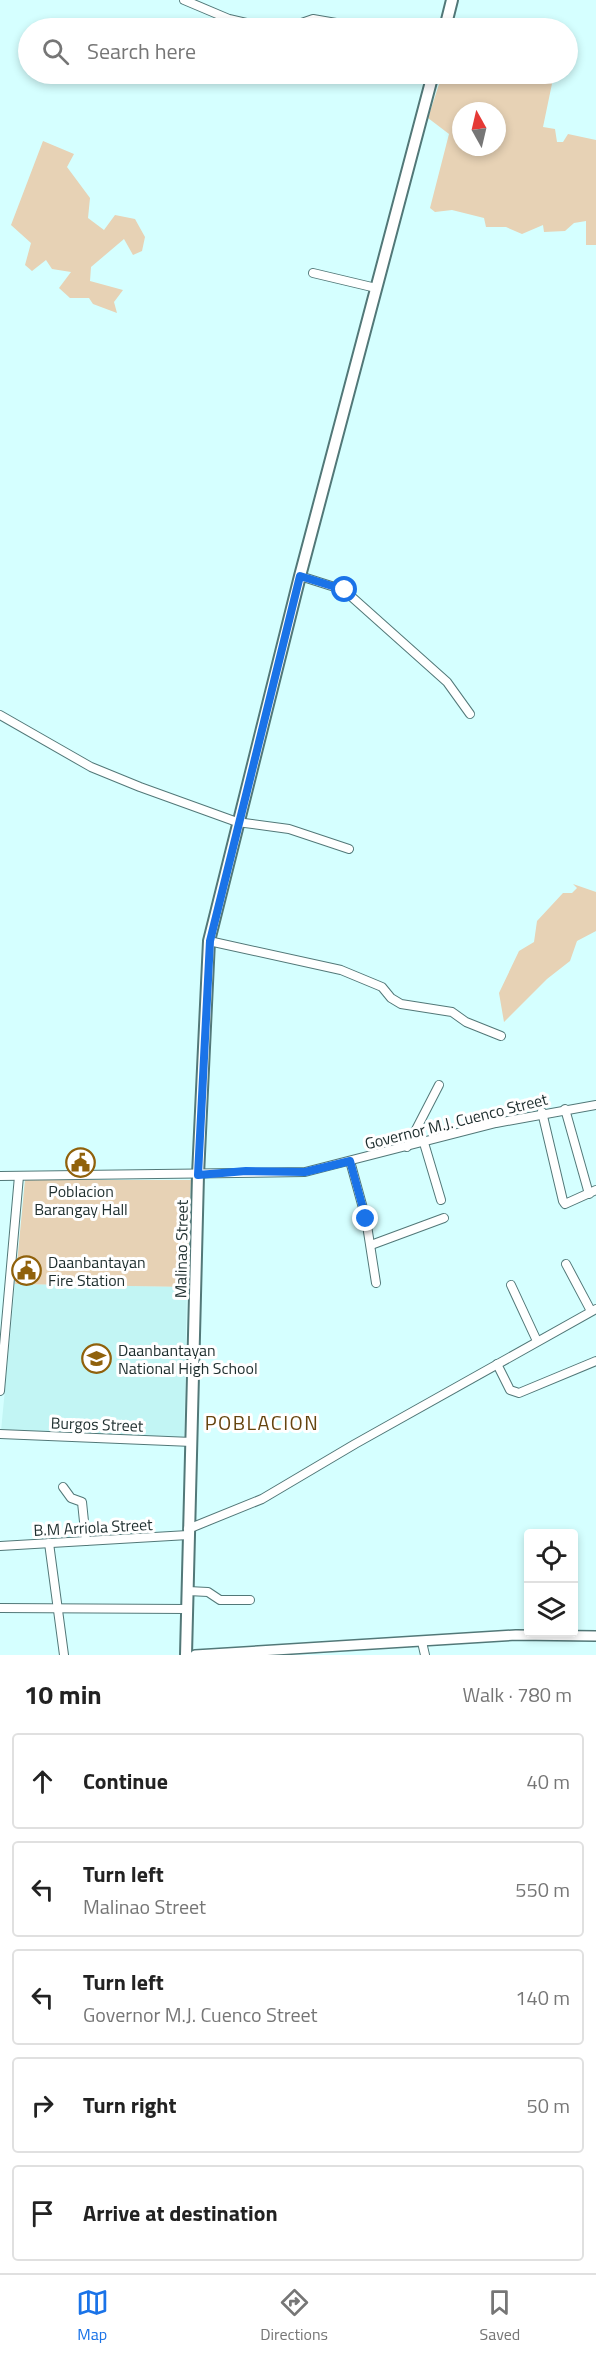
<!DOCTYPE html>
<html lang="en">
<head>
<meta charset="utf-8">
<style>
	body { margin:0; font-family:"Titillium Web",sans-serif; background:#f2f2f2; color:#222 }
	.controls { position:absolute; right:18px; bottom:18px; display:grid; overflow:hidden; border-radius:6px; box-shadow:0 3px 9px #0003 }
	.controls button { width:54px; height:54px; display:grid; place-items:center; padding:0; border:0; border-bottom:2px solid #e0e0e0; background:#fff; color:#222; font:30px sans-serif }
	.compass { position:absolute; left:452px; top:102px; width:54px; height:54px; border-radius:50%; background:#fff; box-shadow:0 3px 9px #0003; rotate:352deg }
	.stop { position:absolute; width:18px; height:18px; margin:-14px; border:4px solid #1a73e8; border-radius:50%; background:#fff }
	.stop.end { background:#1a73e8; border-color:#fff; box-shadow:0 2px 6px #0008 }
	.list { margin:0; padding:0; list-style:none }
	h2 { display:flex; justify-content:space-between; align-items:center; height:78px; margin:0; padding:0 24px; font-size:26px }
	h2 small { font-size:20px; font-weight:400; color:#767676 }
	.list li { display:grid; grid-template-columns:39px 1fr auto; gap:18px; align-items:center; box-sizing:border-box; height:96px; margin:0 12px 12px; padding:0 12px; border:2px solid #e0e0e0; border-radius:6px }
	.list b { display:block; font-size:22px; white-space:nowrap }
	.list p { margin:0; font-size:20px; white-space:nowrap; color:#767676 }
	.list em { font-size:20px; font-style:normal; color:#767676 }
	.icon { flex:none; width:33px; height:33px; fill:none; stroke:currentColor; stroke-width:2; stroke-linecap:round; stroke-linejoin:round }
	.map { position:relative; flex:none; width:596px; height:1655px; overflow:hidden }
	.search { position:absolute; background:#fff; box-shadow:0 3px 9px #0003; left:18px; right:18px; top:18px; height:66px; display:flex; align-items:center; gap:15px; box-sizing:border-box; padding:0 21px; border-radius:33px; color:#767676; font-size:22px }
	.sheet { height:618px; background:#fff }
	nav { display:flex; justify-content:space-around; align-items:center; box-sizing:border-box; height:84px; border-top:2px solid #e0e0e0; background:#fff; font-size:16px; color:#767676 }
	nav a { display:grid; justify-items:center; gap:3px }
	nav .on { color:#1a73e8 }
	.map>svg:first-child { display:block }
	.built { fill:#c2f5f4 }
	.green { fill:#e7d2b5; fill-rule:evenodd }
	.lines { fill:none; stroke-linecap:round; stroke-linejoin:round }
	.minor-casing { stroke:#527878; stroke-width:10 }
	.tertiary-casing { stroke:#527878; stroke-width:12 }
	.secondary-casing { stroke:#527878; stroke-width:14 }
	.minor { stroke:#fff; stroke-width:8 }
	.tertiary { stroke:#fff; stroke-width:9 }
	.secondary { stroke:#fff; stroke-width:10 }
	.route { stroke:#1a73e8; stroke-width:8 }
	.labels { text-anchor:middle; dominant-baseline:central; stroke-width:6; stroke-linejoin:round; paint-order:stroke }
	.street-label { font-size:16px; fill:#1e2e2e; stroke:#fff }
	.poi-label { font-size:16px; fill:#1e2e2e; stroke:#fff; text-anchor:start }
	.quarter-label { font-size:20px; letter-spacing:1.5px; fill:#65440e; stroke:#fff }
</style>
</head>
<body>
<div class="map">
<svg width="596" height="1655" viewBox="0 0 596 1655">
	<rect width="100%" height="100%" fill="#d5ffff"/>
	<polygon class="built" points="15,1284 187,1287 184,1441 1,1431"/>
	<g class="green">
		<path d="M463,74H554L543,127L555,129L557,142H563L568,134L596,140V245H586V221L574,223L565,231L544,232L543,225L522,234L506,227H486L484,218L452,210L435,212L430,208L449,134L428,118L442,75L451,77ZM461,111H497V147H461Z"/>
		<polygon points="43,141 74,154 67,167 90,198 88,218 104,230 115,215 135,219 145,237 142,251 133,255 124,239 91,267 90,281 123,290 114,302 117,313 93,304 89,298 70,298 59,288 71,272 52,269 46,260 32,271 25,265 31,243 11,225"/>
		<polygon points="573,884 596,892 596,931 577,941 570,961 547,979 504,1022 499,993 519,951 534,942 537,921 563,893 572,893 577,888"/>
		<polygon points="25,1180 191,1180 187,1287 15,1284"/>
	</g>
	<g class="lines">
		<defs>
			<g id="minor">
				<polyline points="184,0 229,19 260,26 287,28 313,19 365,28"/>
				<polyline points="313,273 376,288"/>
				<polyline points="300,576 344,590 447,682 470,714"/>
				<polyline points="0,715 91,767 140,787 237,822 289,829 349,849"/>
				<polyline points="209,941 341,970 382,987 391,998 401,1004 452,1012 466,1022 501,1036"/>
				<polyline points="565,1109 589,1194"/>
				<polyline points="542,1112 563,1201 565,1204 596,1190"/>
				<polyline points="424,1143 441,1200"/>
				<polyline points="407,1147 439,1085"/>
				<polyline points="350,1161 366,1219 376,1283"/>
				<polyline points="0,1176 305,1172 496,1123 596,1105"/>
				<polyline points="371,1245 444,1218"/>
				<polyline points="566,1264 591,1311"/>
				<polyline points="511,1285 537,1341"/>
				<polyline points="497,1364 510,1390 519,1393 596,1361"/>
				<polyline points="0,1391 19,1176"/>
				<polyline points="0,1434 192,1442"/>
				<polyline points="63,1487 71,1498 82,1502 86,1541"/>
				<polyline points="188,1529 262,1499 355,1444 596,1309"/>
				<polyline points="49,1543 64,1655"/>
				<polyline points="0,1546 188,1535"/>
				<polyline points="188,1591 208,1592 220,1600 250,1600"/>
				<polyline points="0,1608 187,1609"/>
				<polyline points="422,1642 425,1655"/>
			</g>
			<polyline id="tertiary" points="195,1655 516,1635 596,1636"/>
			<g id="secondary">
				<polyline points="445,28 452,0"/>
				<polyline points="186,1655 198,1175 209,941 300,576 433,74"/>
			</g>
		</defs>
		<use href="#minor" class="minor-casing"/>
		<use href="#tertiary" class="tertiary-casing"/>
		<use href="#secondary" class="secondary-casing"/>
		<use href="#minor" class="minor"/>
		<use href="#tertiary" class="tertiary"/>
		<use href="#secondary" class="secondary"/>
	</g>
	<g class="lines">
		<polyline class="route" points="345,590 300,576 210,941 198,1175 246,1171 305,1172 350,1161 366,1219"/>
	</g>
	<defs>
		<symbol id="civic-ring" viewBox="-11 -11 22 22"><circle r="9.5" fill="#fff" stroke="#90610b" stroke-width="1.5"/><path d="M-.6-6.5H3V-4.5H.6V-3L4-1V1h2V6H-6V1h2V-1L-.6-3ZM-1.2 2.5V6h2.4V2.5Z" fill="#90610b"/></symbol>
		<symbol id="school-ring" viewBox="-11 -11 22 22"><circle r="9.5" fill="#fff" stroke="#90610b" stroke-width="1.5"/><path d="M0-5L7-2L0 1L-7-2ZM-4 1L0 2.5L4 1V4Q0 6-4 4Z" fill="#90610b"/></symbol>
	</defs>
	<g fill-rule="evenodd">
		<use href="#civic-ring" x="64" y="1146" width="33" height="33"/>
		<use href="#civic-ring" x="10" y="1254" width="33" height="33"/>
		<use href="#school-ring" x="80" y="1342" width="33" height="33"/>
	</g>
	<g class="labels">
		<g class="street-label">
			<text transform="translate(456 1121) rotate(-14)">Governor M.J. Cuenco Street</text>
			<text transform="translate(181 1249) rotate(-89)">Malinao Street</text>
			<text transform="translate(97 1424) rotate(2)">Burgos Street</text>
			<text transform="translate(93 1527) rotate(-3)">B.M Arriola Street</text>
		</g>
		<g class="poi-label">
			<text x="81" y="1191" text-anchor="middle">Poblacion<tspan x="81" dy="18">Barangay Hall</tspan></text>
			<text x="48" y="1262">Daanbantayan<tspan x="48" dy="18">Fire Station</tspan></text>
			<text x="118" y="1350">Daanbantayan<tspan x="118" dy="18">National High School</tspan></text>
		</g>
		<g class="quarter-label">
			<text x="262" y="1422">POBLACION</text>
		</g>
	</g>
</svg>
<div class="controls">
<button><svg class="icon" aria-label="locate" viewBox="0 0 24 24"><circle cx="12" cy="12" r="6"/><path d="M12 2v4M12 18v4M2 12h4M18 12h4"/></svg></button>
<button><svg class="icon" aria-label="layers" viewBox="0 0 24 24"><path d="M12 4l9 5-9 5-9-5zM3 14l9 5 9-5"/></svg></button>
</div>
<svg class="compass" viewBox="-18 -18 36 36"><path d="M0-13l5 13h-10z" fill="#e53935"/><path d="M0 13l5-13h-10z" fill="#767676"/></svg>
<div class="stop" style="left:345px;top:590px"></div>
<div class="stop end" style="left:366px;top:1219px"></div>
<div class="search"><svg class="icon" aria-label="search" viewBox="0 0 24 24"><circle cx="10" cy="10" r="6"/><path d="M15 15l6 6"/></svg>Search here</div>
</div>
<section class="sheet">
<h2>10 min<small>Walk · 780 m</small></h2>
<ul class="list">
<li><svg class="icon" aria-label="ahead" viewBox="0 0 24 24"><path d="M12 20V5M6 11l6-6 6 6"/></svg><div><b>Continue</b></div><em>40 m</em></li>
<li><svg class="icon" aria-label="left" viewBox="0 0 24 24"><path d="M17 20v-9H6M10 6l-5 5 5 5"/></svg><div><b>Turn left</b><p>Malinao Street</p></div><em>550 m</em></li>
<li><svg class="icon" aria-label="left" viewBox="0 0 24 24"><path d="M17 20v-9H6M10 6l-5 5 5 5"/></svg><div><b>Turn left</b><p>Governor M.J. Cuenco Street</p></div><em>140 m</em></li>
<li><svg class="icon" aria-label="right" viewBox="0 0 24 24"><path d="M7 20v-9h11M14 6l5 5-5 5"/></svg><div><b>Turn right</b></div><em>50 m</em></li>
<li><svg class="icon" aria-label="arrive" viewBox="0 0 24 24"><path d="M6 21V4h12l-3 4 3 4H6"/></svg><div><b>Arrive at destination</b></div></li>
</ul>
</section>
<nav>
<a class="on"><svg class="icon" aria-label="map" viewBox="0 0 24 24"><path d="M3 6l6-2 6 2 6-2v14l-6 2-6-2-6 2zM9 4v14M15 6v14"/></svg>Map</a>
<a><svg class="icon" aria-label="directions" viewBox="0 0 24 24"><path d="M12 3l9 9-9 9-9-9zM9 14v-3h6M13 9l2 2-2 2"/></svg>Directions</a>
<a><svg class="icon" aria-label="saved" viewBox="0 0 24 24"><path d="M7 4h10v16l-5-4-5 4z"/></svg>Saved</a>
</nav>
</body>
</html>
